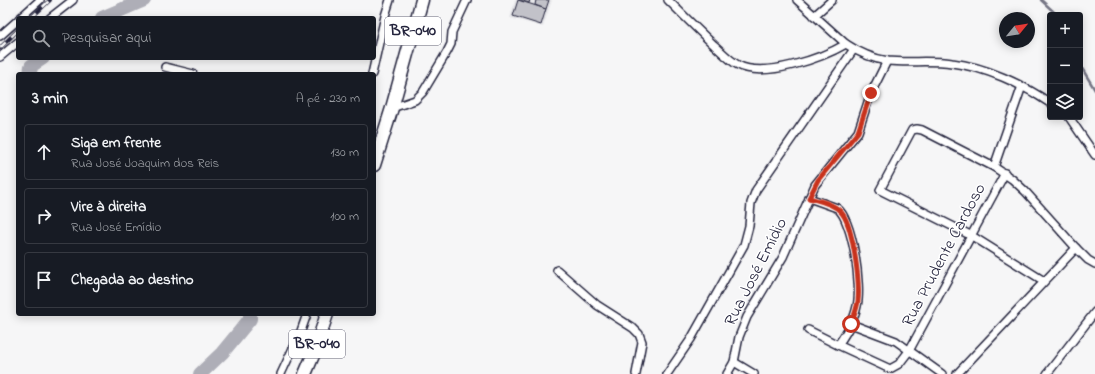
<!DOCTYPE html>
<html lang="pt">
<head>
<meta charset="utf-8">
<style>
	body { margin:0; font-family:"Indie Flower",sans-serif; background:#242831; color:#f1f3f6 }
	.controls { position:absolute; right:12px; top:12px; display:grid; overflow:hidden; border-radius:4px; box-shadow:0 2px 10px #0003 }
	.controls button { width:36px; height:36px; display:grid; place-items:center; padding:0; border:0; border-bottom:1px solid #363941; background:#171b24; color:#f1f3f6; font:20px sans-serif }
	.compass { position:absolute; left:999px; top:12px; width:36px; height:36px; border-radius:50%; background:#171b24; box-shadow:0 2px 10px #0003; rotate:60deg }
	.stop { position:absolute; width:12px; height:12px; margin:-9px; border:3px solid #c8321e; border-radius:50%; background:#fff }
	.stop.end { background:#c8321e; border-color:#fff; box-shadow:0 1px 4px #0008 }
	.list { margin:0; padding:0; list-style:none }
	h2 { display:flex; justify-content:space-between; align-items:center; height:52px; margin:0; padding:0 16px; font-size:17px }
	h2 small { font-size:13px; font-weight:400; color:#9ea1a6 }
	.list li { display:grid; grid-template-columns:26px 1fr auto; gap:12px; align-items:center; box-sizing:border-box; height:56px; margin:0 8px 8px; padding:0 8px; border:1px solid #363941; border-radius:4px }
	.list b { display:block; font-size:15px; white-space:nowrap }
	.list p { margin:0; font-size:13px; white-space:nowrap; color:#9ea1a6 }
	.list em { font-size:13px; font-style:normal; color:#9ea1a6 }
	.icon { flex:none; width:22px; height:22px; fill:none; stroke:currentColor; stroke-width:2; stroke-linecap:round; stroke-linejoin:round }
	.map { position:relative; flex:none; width:1095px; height:374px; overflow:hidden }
	.search { position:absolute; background:#171b24; box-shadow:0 2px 10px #0003; left:16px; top:16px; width:360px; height:44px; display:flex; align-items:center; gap:10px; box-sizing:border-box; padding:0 14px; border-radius:4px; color:#9ea1a6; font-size:15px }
	.panel { position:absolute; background:#171b24; box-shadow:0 2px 10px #0003; left:16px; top:72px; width:360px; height:244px; border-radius:4px }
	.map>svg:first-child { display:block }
	.built { fill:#e6e6e9 }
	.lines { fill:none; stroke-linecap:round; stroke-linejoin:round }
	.stream { stroke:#767685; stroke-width:2.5 }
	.river { stroke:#aeaeb7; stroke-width:14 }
	.building { fill:#c2c2c9; stroke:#22223b }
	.minor-casing { stroke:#22223b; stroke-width:10 }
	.trunk-casing { stroke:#22223b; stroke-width:15 }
	.minor { stroke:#fff; stroke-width:7 }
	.trunk { stroke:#fff; stroke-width:12 }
	.rail-casing { stroke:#22223b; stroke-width:4 }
	.rail { stroke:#fff; stroke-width:2.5; stroke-dasharray:8; stroke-linecap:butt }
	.route { stroke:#c8321e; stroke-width:5 }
	.labels { text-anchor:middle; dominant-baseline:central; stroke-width:3; stroke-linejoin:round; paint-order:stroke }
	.shield { fill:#fff; stroke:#646476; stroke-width:1 }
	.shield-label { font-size:16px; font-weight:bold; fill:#22223b }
	.street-label { font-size:17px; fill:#22223b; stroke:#fff }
</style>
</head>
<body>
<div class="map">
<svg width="1095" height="374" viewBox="0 0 1095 374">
	<rect width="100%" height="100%" fill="#f6f6f7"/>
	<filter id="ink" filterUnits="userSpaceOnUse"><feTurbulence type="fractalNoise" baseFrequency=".025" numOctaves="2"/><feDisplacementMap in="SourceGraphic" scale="8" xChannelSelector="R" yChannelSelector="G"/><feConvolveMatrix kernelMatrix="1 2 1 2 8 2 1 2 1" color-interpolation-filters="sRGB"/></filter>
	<g filter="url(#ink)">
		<polygon class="built" points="515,0 552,0 543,27 510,18"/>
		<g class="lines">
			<g class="stream">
				<polyline points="1041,0 1054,12 1055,15"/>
				<polyline points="1080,65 1095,90"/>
			</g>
			<g class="river">
				<polyline points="102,18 144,0"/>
				<polyline points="30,74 31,66 43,58"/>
				<polyline points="200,374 222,353 250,319 250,314"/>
			</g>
		</g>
		<g class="building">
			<polygon points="518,0 530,0 529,3"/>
			<polygon points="518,0 546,9 541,25 513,16"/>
			<polygon points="536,0 549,0 546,9 535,5"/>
		</g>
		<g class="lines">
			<defs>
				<g id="minor">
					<path d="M668,0C683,15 698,30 714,45C722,52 729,60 738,65C764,79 822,58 846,44"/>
					<path d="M797,0L846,44C858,52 874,59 888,61C909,63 931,60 952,63C986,67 1022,84 1050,103"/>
					<polyline points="814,16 832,0"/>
					<polyline points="20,18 40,0"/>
					<polyline points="50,18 73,0"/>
					<polyline points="0,36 18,20"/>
					<polyline points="0,57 18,42"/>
					<polyline points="165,67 193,74"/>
					<polyline points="372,74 385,16 390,0"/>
					<polyline points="392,108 415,100 423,92 447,52 451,44 452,32 467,0"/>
					<polyline points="1069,117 1095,155"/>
					<polyline points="994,167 1022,86"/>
					<polyline points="557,270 597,305 633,328 639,334 642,342 636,374"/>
					<polyline points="1044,281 972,236 880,190 912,130 917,129 922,130 994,167 1012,179 1025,191 1076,248 1088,260 1095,264"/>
					<polyline points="851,324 896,341 942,374"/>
					<path d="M808,330L838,345C846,333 854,321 857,306C862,287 853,220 837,208L809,198"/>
					<polyline points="838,345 890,369 899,364 909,351 1005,173"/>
					<polyline points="734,362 754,374"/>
					<polyline points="281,374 301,331 307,314"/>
					<polyline points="667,374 691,339 744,245 749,226 751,203 756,190 854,49"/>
					<polyline points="727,374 734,362 739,337 747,317 783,257 815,185 858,132 871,93 887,61"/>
					<polyline points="957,374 1076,248"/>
					<polyline points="1047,374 1095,312"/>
				</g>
				<g id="trunk">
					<polyline points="374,165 392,108 422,0"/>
					<polyline points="305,374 314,353 327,314"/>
				</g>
			</defs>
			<use href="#minor" class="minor-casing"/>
			<use href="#trunk" class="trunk-casing"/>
			<use href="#minor" class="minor"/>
			<use href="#trunk" class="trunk"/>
			<defs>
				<g id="rail">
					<polyline points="31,18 50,0"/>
					<polyline points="0,48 18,30"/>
				</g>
			</defs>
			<use href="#rail" class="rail-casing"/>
			<use href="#rail" class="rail"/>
		</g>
	</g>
	<g class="lines" filter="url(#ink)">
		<path class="route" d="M851,324C854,316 857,309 858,301C860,283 853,222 840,211C832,203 819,201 809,198L818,180L858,132L871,93"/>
	</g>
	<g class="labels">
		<g class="shield">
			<rect x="385" y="17" width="56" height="28" rx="3"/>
			<rect x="289" y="330" width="56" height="28" rx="3"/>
		</g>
		<g class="shield-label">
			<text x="413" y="31">BR-040</text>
			<text x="317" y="344">BR-040</text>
		</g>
		<g class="street-label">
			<text transform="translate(944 255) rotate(-62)">Rua Prudente Cardoso</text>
			<text transform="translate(756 272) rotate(-63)">Rua José Emídio</text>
		</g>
	</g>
</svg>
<div class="controls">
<button>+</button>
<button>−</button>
<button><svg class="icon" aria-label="layers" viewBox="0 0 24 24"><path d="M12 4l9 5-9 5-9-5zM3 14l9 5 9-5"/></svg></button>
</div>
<svg class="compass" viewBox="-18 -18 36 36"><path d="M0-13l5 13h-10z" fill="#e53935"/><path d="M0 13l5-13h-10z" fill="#9ea1a6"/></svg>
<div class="stop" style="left:851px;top:324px"></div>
<div class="stop end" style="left:871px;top:93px"></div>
<div class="search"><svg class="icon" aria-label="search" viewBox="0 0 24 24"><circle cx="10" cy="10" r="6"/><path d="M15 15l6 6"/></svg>Pesquisar aqui</div>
<section class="panel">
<h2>3 min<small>A pé · 230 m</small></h2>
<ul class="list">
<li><svg class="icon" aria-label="ahead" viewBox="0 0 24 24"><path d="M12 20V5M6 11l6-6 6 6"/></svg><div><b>Siga em frente</b><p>Rua José Joaquim dos Reis</p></div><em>130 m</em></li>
<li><svg class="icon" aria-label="right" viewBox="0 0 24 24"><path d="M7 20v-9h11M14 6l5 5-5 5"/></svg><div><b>Vire à direita</b><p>Rua José Emídio</p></div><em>100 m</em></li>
<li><svg class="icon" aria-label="arrive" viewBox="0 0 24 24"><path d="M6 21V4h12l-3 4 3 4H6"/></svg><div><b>Chegada ao destino</b></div></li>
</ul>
</section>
</div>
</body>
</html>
